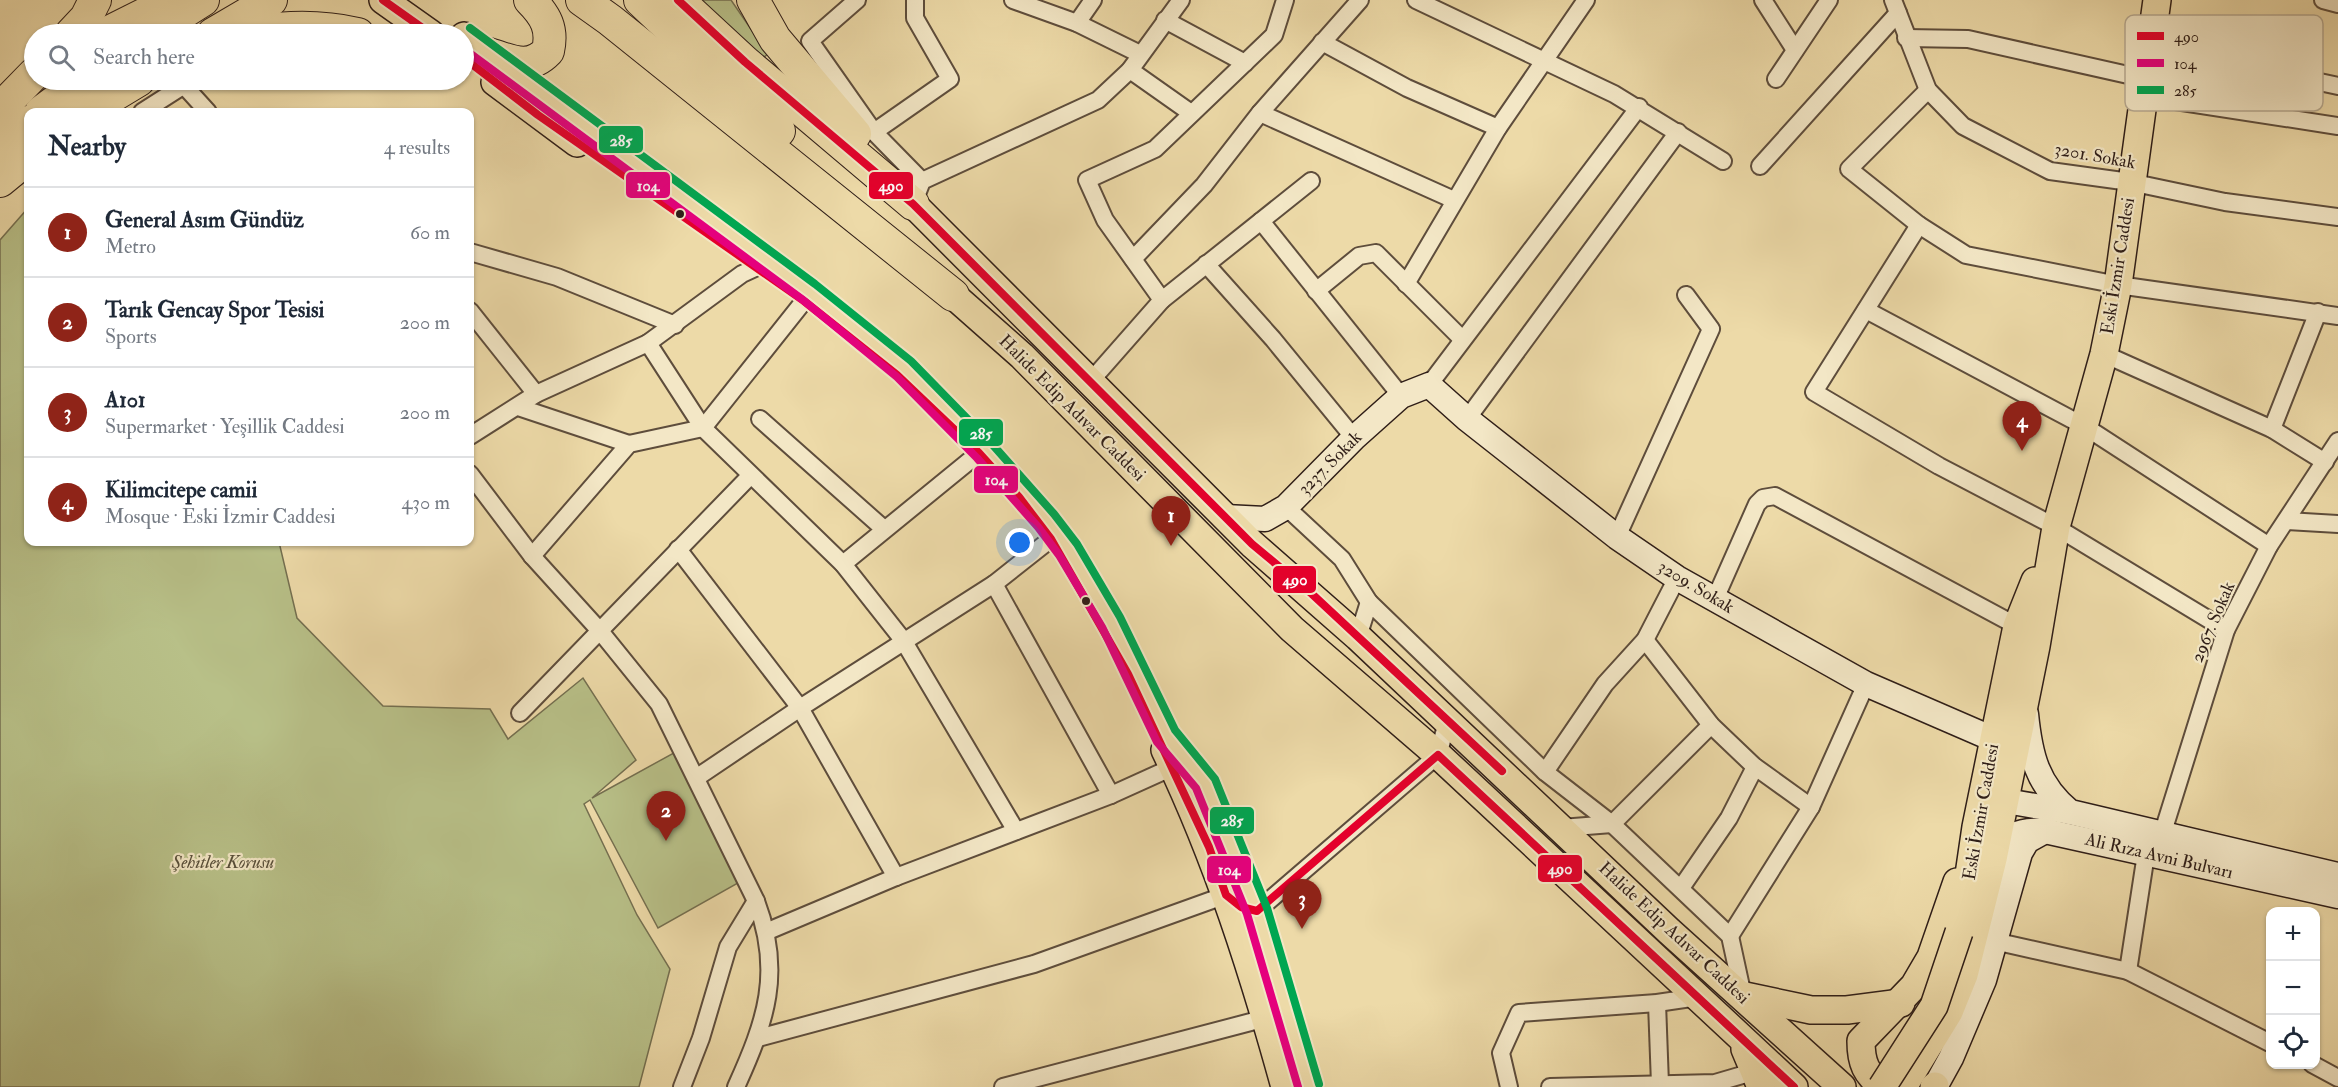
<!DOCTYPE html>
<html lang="en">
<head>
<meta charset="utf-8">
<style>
	body { margin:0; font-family:"IM FELL Double Pica",serif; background:#f2f2f3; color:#1f2937 }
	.controls { position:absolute; right:18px; bottom:18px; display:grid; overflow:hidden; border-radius:12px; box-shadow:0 2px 4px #0004 }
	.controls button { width:54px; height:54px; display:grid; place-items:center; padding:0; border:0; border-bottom:2px solid #e0e1e3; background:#fff; color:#1f2937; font:30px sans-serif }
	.you { position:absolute; left:1020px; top:543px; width:21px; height:21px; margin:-15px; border:4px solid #fff; border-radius:50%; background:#1a73e8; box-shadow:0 0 0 9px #1a73e833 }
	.badge { display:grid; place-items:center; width:39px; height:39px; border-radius:50%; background:#8f2418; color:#fff; font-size:20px; font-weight:700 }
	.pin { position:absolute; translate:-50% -50px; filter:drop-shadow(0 2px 3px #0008) }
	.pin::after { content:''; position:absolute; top:32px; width:21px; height:18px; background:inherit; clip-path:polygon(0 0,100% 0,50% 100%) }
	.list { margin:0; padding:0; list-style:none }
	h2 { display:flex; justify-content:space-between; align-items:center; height:78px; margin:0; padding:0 24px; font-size:26px }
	h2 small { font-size:20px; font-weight:400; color:#747a83 }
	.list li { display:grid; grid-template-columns:39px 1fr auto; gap:18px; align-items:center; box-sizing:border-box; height:90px; padding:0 24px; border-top:2px solid #e0e1e3 }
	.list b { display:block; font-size:22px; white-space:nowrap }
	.list p { margin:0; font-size:20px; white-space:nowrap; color:#747a83 }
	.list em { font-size:20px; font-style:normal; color:#747a83 }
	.icon { flex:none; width:33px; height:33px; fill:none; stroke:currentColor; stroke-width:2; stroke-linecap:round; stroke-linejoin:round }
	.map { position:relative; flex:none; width:2338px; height:1087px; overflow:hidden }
	.search { position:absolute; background:#fff; box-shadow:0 2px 4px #0004; left:24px; top:24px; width:450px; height:66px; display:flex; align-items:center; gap:15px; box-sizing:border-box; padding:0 21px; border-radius:33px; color:#747a83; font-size:22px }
	.panel { position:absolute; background:#fff; box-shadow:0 2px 4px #0004; left:24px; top:108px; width:450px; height:438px; border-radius:12px }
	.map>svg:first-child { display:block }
	.green { fill:#b8c088; stroke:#746f50; stroke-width:1.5 }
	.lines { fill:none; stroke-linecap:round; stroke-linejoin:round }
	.street-casing { stroke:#5e4d3c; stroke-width:20 }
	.secondary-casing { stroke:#2f1e18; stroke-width:27 }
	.primary-casing { stroke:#2f1e18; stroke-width:30 }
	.highway-casing { stroke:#2f1e18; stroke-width:34 }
	.street { stroke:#f3e7c6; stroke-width:16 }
	.secondary { stroke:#f3e7c6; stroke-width:24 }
	.primary { stroke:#eddaa8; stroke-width:27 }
	.highway { stroke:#eddaa8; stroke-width:32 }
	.primary-bridge-casing { stroke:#2f1e18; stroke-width:30; stroke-linecap:butt }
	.primary-bridge { stroke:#eddaa8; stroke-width:27 }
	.bus-1-casing { stroke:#f3e7c6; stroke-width:12 }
	.bus-2-casing { stroke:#f3e7c6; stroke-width:12 }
	.bus-3-casing { stroke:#f3e7c6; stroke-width:12 }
	.bus-1 { stroke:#e4002b; stroke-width:8 }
	.bus-2 { stroke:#e5007d; stroke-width:8 }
	.bus-3 { stroke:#00a651; stroke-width:8 }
	.bus-dot { fill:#2f1e18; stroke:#f3e7c6; stroke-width:2 }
	.labels { text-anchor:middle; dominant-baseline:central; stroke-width:4.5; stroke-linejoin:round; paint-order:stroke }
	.street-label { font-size:18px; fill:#2f1e18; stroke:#f3e7c6 }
	.park-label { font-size:18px; font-style:italic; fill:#584f3a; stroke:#f3e7c6 }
	.key { fill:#f3e7c6; stroke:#b8ab92; stroke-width:1.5 }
	.key-label { font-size:16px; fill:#2f1e18 }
	.line-badge { stroke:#f3e7c6; stroke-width:2 }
	.badge-label { font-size:16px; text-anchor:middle; font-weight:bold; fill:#fff }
</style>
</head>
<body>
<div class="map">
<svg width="2338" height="1087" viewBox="0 0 2338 1087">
	<rect width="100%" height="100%" fill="#eddaa8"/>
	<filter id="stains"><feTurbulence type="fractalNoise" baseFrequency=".00333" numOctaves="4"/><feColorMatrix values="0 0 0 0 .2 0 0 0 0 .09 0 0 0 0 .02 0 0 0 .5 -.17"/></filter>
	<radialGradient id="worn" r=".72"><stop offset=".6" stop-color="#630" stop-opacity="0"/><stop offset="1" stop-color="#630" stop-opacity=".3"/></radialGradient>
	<g class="green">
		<polygon points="690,0 731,0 768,54 756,63"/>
		<polygon points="28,208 28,542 279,542 297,618 383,706 490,709 508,739 583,678 636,760 592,798 681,749 738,883 658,928 590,800 584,804 637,915 670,969 639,1087 0,1087 0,240"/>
	</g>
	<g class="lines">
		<defs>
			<g id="street">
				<polyline points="857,0 810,41 874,132 922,181"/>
				<polyline points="1013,0 1077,23 1140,54"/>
				<polyline points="1416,0 1614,94 1723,161"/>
				<polyline points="1763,0 1795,50"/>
				<polyline points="1893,0 1928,90 1963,126 2050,171 2130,182 2225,202 2338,217"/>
				<polyline points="2323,0 2338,4"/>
				<polyline points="1165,20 1245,63"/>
				<polyline points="1077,23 1093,0"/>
				<polyline points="1906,38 1968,39 2146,79"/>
				<polyline points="1322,42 1407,88 1498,128"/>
				<polyline points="2152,46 2338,86"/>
				<polyline points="1130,70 1191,113"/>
				<polyline points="1776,79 1829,0"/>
				<polyline points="179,80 208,112"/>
				<polyline points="1928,90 1849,169 1919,225 1966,255 2118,285 2338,316"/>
				<polyline points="2143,96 2338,126"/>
				<polyline points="142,112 192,80"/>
				<polyline points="1260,113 1454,200"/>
				<polyline points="874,132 950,79 915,18 915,0"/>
				<polyline points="1760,166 1898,13"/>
				<polyline points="913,204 922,181 1098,100 1130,70 1181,0"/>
				<polyline points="1261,221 1401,396"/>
				<polyline points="1919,225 1814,392 1939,466 2056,527 2226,630"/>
				<polyline points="470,252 557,277 675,325"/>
				<polyline points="1133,259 1204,185 1260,113 1360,0"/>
				<polyline points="1206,264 1273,339 1354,438"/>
				<polyline points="1406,284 1498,128 1586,0"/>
				<polyline points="1316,291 1359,256 1376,253 1462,339"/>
				<polyline points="1162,300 1311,181"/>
				<polyline points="1866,310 2084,426 2269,546"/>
				<polyline points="470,311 536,394"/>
				<polyline points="648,343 703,428 843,564 903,640 1016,831"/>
				<polyline points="2104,354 2272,429 2325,462"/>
				<polyline points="1089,383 1162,300 1105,220 1087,180 1155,149 1274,35 1285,0"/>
				<polyline points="1429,385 1639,107"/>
				<polyline points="518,407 629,444"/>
				<polyline points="760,419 884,529"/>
				<polyline points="1467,419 1678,132"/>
				<polyline points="2272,429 2318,312"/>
				<polyline points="470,436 536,394 648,343 742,274 755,268"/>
				<path d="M470,474L532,556L600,631L659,704L756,901C783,972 766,1021 736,1087"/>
				<polyline points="1286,507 1342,559 1369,602"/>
				<polyline points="2287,521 2338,524"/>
				<polyline points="1617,537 1711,329 1686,295"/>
				<polyline points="678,549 800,708 896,877"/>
				<polyline points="532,556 629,444 703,428 804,301"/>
				<polyline points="843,564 979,453"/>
				<polyline points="994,584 1111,795"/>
				<polyline points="1715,599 1757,504 1763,498 1775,496 2017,626"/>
				<polyline points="1358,637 1369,602 1545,772 1612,824 1730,936 1743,996"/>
				<polyline points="1645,640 1711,725 1754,766 1811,807"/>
				<polyline points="520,713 750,476"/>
				<polyline points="1545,772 1605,684 1645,640 1677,578"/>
				<polyline points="696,778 800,708 994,584 1051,539"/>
				<polyline points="1561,828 1612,824 1711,725"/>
				<polyline points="2162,835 2226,630 2269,546 2338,441"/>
				<polyline points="1681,888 1729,818 1755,767"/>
				<polyline points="1257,911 1438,755 1448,719"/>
				<polyline points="768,931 896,877 1111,795 1173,767"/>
				<polyline points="1730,936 1811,807 1866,684"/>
				<polyline points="1994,941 2128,971 2270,1043"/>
				<polyline points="2128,971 2146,854"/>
				<polyline points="1657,1003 1660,1084"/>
				<polyline points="758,1038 1034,964 1226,895"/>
				<polyline points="2312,1064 2338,1078"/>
				<polyline points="682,1087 701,1038 728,947 756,901"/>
				<polyline points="1003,1087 1266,1018"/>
				<polyline points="1509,1087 1501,1053 1519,1013 1657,1003 1698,997"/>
				<polyline points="1550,1087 1715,1083 1756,1071"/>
			</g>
			<g id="secondary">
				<polyline points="1225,517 1265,519 1286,507 1354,438 1401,396 1429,385 1467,419 1617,537 1677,578 1866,684 1993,739"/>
				<path d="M2026,714C2030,755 2037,785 2070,812L2338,875"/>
				<polyline points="1988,810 2006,801 2070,812"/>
				<path d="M1993,859C2005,835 2019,829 2045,831L2338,896"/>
				<polyline points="1935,1087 1951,1058 1984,980 2020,853 2027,841 2045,831"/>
			</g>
			<g id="primary">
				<polyline points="383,0 431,34"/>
				<polyline points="464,36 809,292 904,369 985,451 1046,520 1068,549 1111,622 1166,736 1205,783 1257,911 1309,1087"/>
				<polyline points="495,82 577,143"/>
				<polyline points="913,204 1252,544 1358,637 1669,931 1842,1087"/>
				<polyline points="953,295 1022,356 1292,629 1438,755 1794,1087"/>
				<path d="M1165,750C1217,858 1253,971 1285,1087"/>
				<polyline points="1964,909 1976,827 2017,626 2035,581"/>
				<polyline points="1745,996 1811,1010 1847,1010 1901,1003"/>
				<polyline points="1745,1049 1761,1087"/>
				<path d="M1883,1087C1866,1074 1861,1063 1861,1041L1914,986L1931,957L1957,882"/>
				<polyline points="1903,1087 1949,1012 1964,975 1993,859 2036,646 2056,527 2104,354 2118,285 2157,0"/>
				<polyline points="1934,1087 1935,1086"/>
			</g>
			<g id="highway">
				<polyline points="582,0 610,20 953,295"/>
				<polyline points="640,0 779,131"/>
				<polyline points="678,0 745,62 913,204"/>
				<polyline points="753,0 775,39 855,134"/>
				<polyline points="159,28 203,0"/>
				<polyline points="71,34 86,18 95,0"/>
				<polyline points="105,34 173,0"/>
				<polyline points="213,34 271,0"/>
				<path d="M246,34C283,26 322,26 358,34"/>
				<path d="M486,53C510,60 528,72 548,51C553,29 546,16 530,0"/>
				<polyline points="0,109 34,74"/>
				<polyline points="41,112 84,80"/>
				<polyline points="86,112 139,80"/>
				<polyline points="0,145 28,122"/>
				<polyline points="0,181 28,158"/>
			</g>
		</defs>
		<use href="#street" class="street-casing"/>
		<use href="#secondary" class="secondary-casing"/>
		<use href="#primary" class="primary-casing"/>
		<use href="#highway" class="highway-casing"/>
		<use href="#street" class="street"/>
		<use href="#secondary" class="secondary"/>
		<use href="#primary" class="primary"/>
		<use href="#highway" class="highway"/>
		<defs>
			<polyline id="primary-bridge" points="1882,1087 1934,1006 1959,932"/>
		</defs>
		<use href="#primary-bridge" class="primary-bridge-casing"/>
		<use href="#primary-bridge" class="primary-bridge"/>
		<defs>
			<g id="bus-1">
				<polyline points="383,0 431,34"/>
				<polyline points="678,0 745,62 913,204 1252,544 1312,594 1502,771"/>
				<polyline points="464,58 538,115 804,301 897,375 979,453 1019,497 1051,539 1128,674 1209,847 1226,895 1241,907 1257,911 1438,755 1794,1087"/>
			</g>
			<polyline id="bus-2" points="464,49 803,300 897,377 977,458 1038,527 1059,555 1102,627 1157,742 1196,788 1247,914 1298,1087"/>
			<polyline id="bus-3" points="470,28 815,284 911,361 992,444 1054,514 1077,544 1120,617 1175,730 1215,779 1267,908 1319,1084"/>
		</defs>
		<use href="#bus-1" class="bus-1-casing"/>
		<use href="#bus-2" class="bus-2-casing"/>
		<use href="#bus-3" class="bus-3-casing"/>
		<use href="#bus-1" class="bus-1"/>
		<use href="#bus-2" class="bus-2"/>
		<use href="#bus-3" class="bus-3"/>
	</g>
	<g class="bus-dot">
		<circle cx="680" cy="214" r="5"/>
		<circle cx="1086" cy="601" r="5"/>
	</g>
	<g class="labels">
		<g class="street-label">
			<text transform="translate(2095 156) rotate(10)">3201. Sokak</text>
			<text transform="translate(2118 266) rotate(-81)">Eski İzmir Caddesi</text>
			<text transform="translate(1072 408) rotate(45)">Halide Edip Adıvar Caddesi</text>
			<text transform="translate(1330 463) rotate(-45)">3237. Sokak</text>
			<text transform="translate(1696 587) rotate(31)">3209. Sokak</text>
			<text transform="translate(2213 622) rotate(-67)">2967. Sokak</text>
			<text transform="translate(1981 812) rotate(-80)">Eski İzmir Caddesi</text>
			<text transform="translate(2159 856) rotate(13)">Ali Rıza Avni Bulvarı</text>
			<text transform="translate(1674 933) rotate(43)">Halide Edip Adıvar Caddesi</text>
		</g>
		<g class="park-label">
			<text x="223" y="862">Şehitler Korusu</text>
		</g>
	</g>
	<rect x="2125" y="15" width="198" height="96" rx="9" class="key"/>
	<rect x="2137" y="32" width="27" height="8" fill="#e4002b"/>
	<rect x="2137" y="59" width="27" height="8" fill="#e5007d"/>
	<rect x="2137" y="86" width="27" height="8" fill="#00a651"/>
	<g class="key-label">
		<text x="2174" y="42">490</text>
		<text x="2174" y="69">104</text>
		<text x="2174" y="96">285</text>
	</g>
	<g class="line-badge">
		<rect x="598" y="125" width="46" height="29" rx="6" fill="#00a651"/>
		<rect x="625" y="171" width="46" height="28" rx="6" fill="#e5007d"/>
		<rect x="868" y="171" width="46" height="29" rx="6" fill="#e4002b"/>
		<rect x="958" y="418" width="46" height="29" rx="6" fill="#00a651"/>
		<rect x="973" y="465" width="46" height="29" rx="6" fill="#e5007d"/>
		<rect x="1272" y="565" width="45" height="29" rx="6" fill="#e4002b"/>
		<rect x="1209" y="806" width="46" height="29" rx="6" fill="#00a651"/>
		<rect x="1537" y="854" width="46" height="29" rx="6" fill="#e4002b"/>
		<rect x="1206" y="855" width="46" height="29" rx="6" fill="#e5007d"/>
	</g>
	<g class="badge-label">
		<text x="621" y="146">285</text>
		<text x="648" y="191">104</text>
		<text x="891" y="191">490</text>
		<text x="981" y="439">285</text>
		<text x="996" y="485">104</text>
		<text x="1295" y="585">490</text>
		<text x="1232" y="826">285</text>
		<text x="1560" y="874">490</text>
		<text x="1229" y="875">104</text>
	</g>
	<rect width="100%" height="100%" filter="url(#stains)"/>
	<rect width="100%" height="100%" fill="url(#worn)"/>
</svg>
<div class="controls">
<button>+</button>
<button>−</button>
<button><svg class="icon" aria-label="locate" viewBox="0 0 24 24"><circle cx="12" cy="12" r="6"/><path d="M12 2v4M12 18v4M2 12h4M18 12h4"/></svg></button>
</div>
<div class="you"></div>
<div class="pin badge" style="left:1171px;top:546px">1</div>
<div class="pin badge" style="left:666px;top:841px">2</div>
<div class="pin badge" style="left:1302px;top:929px">3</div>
<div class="pin badge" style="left:2022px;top:451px">4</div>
<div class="search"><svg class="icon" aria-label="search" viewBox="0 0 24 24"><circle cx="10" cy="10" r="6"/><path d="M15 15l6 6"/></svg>Search here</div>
<section class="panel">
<h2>Nearby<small>4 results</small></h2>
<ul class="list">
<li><span class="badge">1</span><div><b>General Asım Gündüz</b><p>Metro</p></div><em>60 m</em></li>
<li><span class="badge">2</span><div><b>Tarık Gencay Spor Tesisi</b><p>Sports</p></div><em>200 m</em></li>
<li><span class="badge">3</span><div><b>A101</b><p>Supermarket · Yeşillik Caddesi</p></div><em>200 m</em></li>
<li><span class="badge">4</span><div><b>Kilimcitepe camii</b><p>Mosque · Eski İzmir Caddesi</p></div><em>430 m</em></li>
</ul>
</section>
</div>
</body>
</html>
